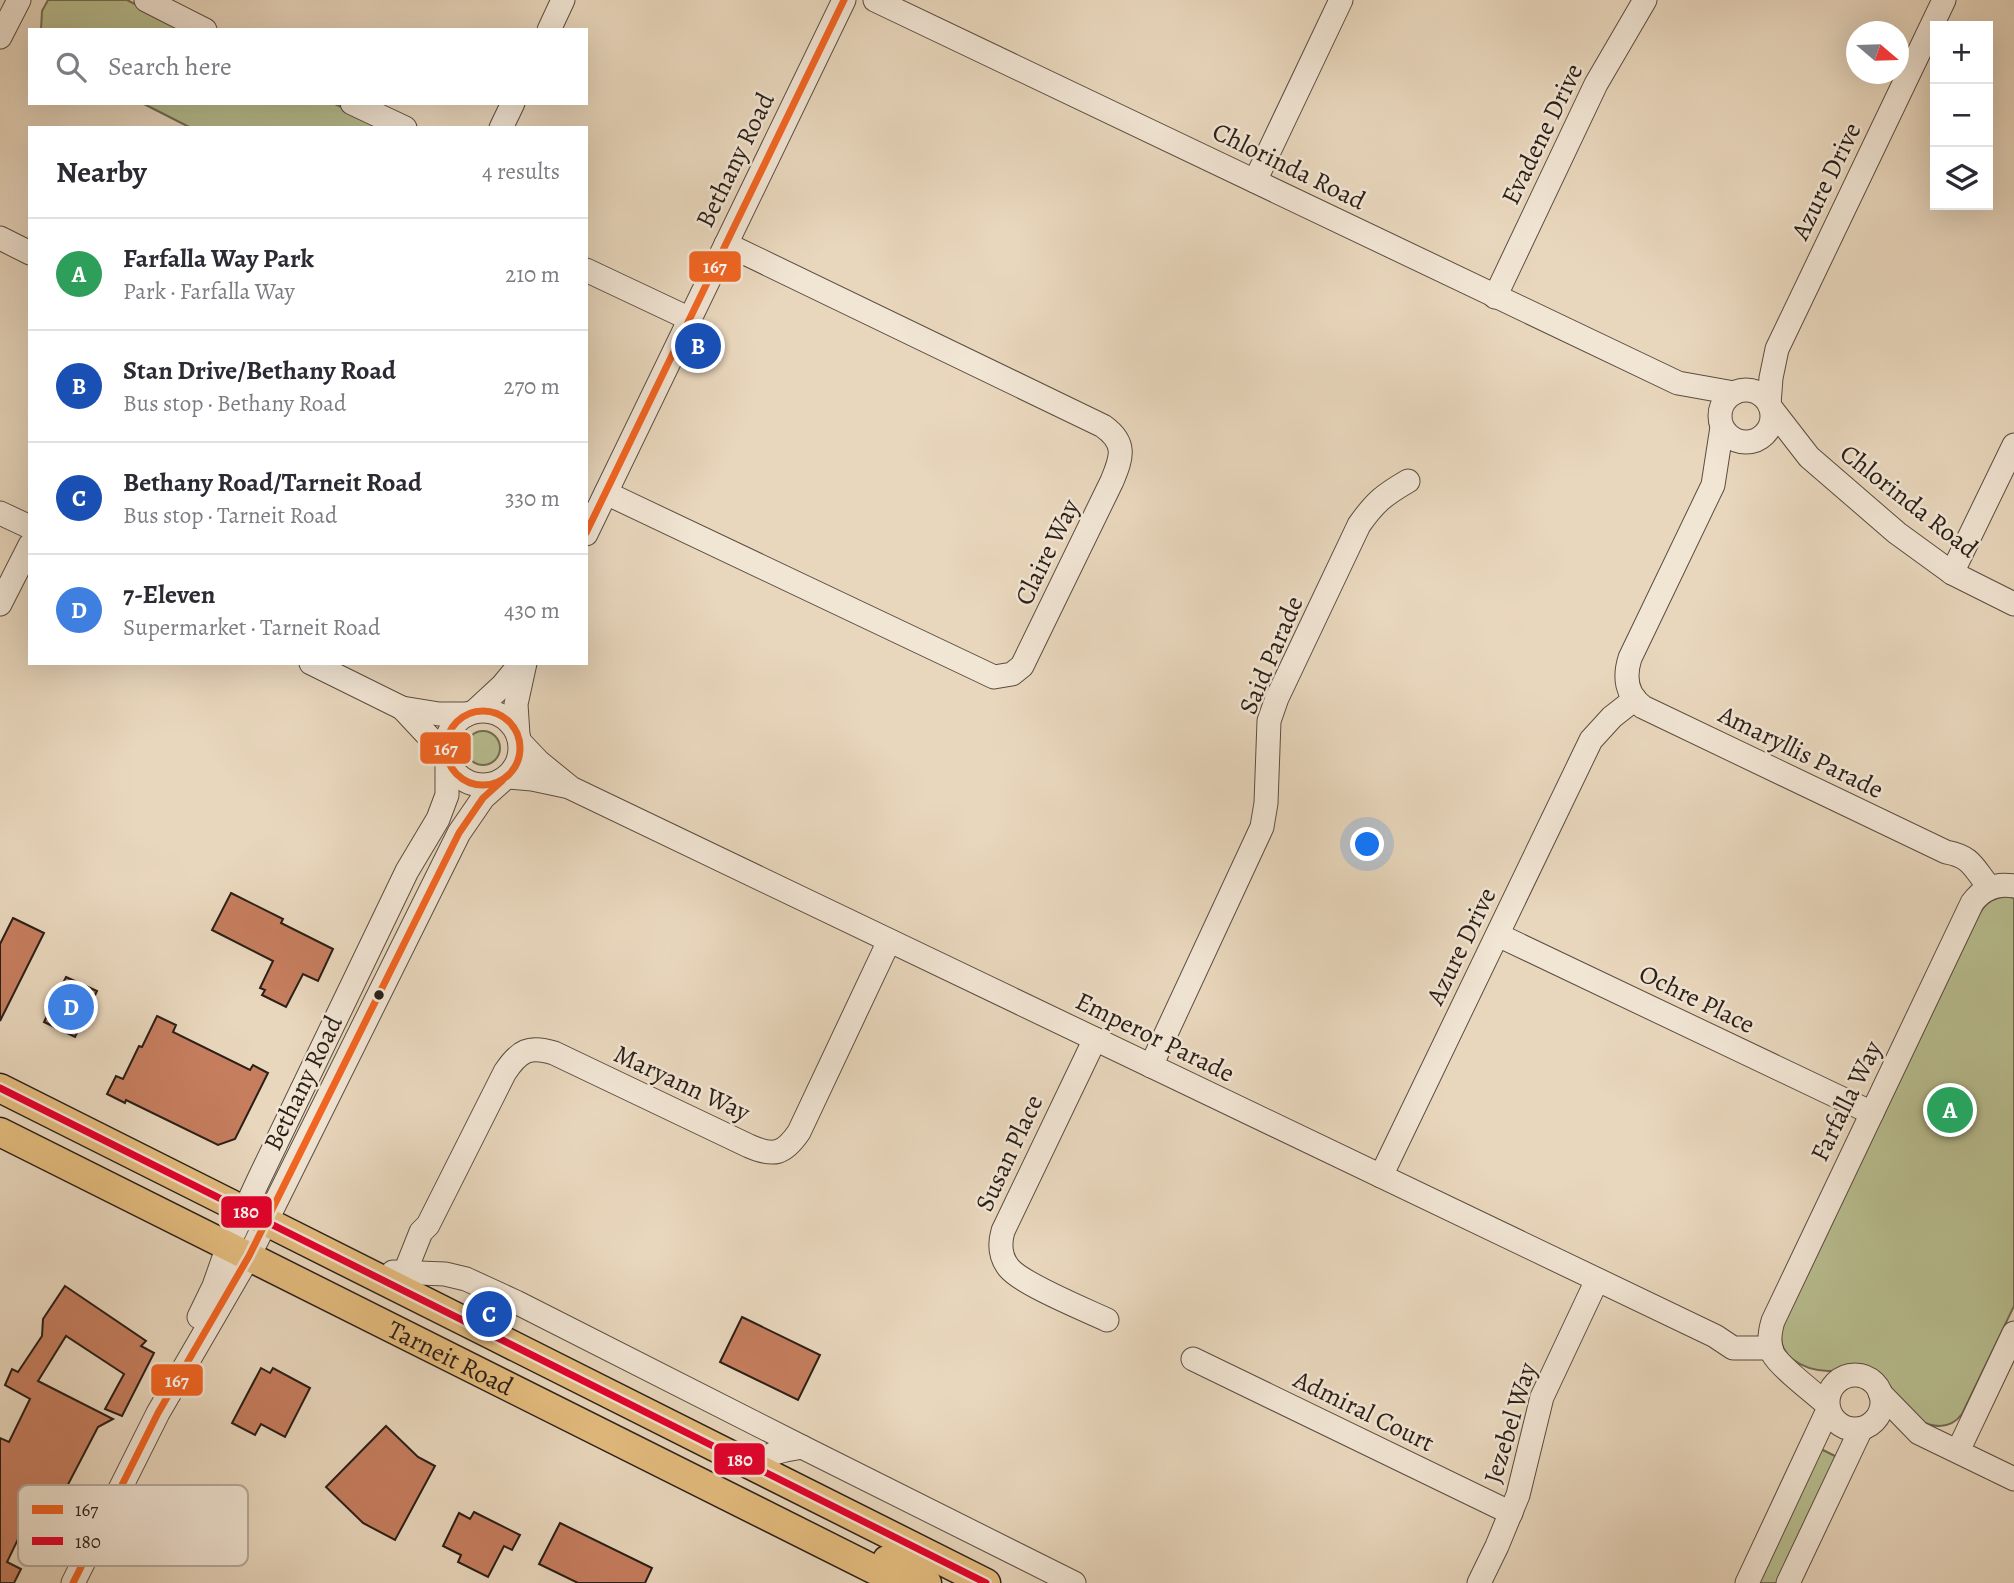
<!DOCTYPE html>
<html lang="en">
<head>
<meta charset="utf-8">
<style>
	body { margin:0; font-family:Alegreya,serif; background:#f7f7f7; color:#2b2b33 }
	.controls { position:absolute; right:21px; top:21px; display:grid; overflow:hidden; border-radius:0px; box-shadow:0 7px 28px #0002 }
	.controls button { width:63px; height:63px; display:grid; place-items:center; padding:0; border:0; border-bottom:2px solid #e1e1e2; background:#fff; color:#2b2b33; font:35px sans-serif }
	.compass { position:absolute; left:1846px; top:21px; width:63px; height:63px; border-radius:50%; background:#fff; box-shadow:0 7px 28px #0002; rotate:109deg }
	.you { position:absolute; left:1368px; top:845px; width:24px; height:24px; margin:-18px; border:5px solid #fff; border-radius:50%; background:#1a73e8; box-shadow:0 0 0 10px #1a73e833 }
	.badge { display:grid; place-items:center; width:46px; height:46px; border-radius:50%; background:#1a73e8; color:#fff; font-size:23px; font-weight:700 }
	.pin { position:absolute; translate:-50% -50%; border:4px solid #fff; box-shadow:0 2px 7px #0006 }
	.list { margin:0; padding:0; list-style:none }
	h2 { display:flex; justify-content:space-between; align-items:center; height:91px; margin:0; padding:0 28px; font-size:30px }
	h2 small { font-size:23px; font-weight:400; color:#7c7c81 }
	.list li { display:grid; grid-template-columns:46px 1fr auto; gap:21px; align-items:center; box-sizing:border-box; height:112px; padding:0 28px; border-top:2px solid #e1e1e2 }
	.list b { display:block; font-size:26px; white-space:nowrap }
	.list p { margin:0; font-size:23px; white-space:nowrap; color:#7c7c81 }
	.list em { font-size:23px; font-style:normal; color:#7c7c81 }
	.icon { flex:none; width:38px; height:38px; fill:none; stroke:currentColor; stroke-width:2; stroke-linecap:round; stroke-linejoin:round }
	.map { position:relative; flex:none; width:2014px; height:1583px; overflow:hidden }
	.search { position:absolute; background:#fff; box-shadow:0 7px 28px #0002; left:28px; top:28px; width:560px; height:77px; display:flex; align-items:center; gap:18px; box-sizing:border-box; padding:0 24px; border-radius:0px; color:#7c7c81; font-size:26px }
	.panel { position:absolute; background:#fff; box-shadow:0 7px 28px #0002; left:28px; top:126px; width:560px; height:539px; border-radius:0px }
	.map>svg:first-child { display:block }
	.green { fill:#b8be90; stroke:#716e54; stroke-width:2 }
	.building { fill:#c67e5f; stroke:#2a1f18; stroke-width:2 }
	.lines { fill:none; stroke-linecap:round; stroke-linejoin:round }
	.minor-casing { stroke:#5a4d41; stroke-width:25 }
	.major-casing { stroke:#2a1f18; stroke-width:31 }
	.minor { stroke:#f1e5d4; stroke-width:23 }
	.major { stroke:#e4bc7e; stroke-width:28 }
	.bus-1-casing { stroke:#f1e5d4; stroke-width:12 }
	.bus-2-casing { stroke:#f1e5d4; stroke-width:12 }
	.bus-1 { stroke:#f26522; stroke-width:7 }
	.bus-2 { stroke:#e4002b; stroke-width:7 }
	.bus-dot { fill:#2a1f18; stroke:#f1e5d4; stroke-width:2.5 }
	.labels { text-anchor:middle; dominant-baseline:central; stroke-width:5; stroke-linejoin:round; paint-order:stroke }
	.street-label { font-size:26px; fill:#2a1f18; stroke:#f1e5d4 }
	.key { fill:#f1e5d4; stroke:#b5aa9c; stroke-width:2 }
	.key-label { font-size:19px; fill:#2a1f18 }
	.line-badge { stroke:#f1e5d4; stroke-width:2.5 }
	.badge-label { font-size:19px; text-anchor:middle; font-weight:bold; fill:#fff }
</style>
</head>
<body>
<div class="map">
<svg width="2014" height="1583" viewBox="0 0 2014 1583">
	<rect width="100%" height="100%" fill="#e9d7bd"/>
	<filter id="stains"><feTurbulence type="fractalNoise" baseFrequency=".00286" numOctaves="4"/><feColorMatrix values="0 0 0 0 .2 0 0 0 0 .09 0 0 0 0 .02 0 0 0 .5 -.17"/></filter>
	<radialGradient id="worn" r=".72"><stop offset=".6" stop-color="#630" stop-opacity="0"/><stop offset="1" stop-color="#630" stop-opacity=".3"/></radialGradient>
	<g class="green">
		<polygon points="48,0 127,0 186,30 41,30 42,11"/>
		<polygon points="142,103 333,103 385,128 191,128"/>
		<circle cx="483" cy="748" r="17"/>
		<path d="M2006,896L2014,898V1306L1962,1414C1944,1438 1915,1421 1897,1405C1887,1395 1884,1378 1871,1372C1856,1365 1843,1372 1828,1371C1803,1370 1775,1356 1782,1327L1979,915C1985,903 1993,898 2006,896Z"/>
		<polygon points="1823,1450 1837,1457 1779,1583 1757,1583 1820,1451"/>
	</g>
	<g class="building">
		<polygon points="231,893 283,919 281,923 333,949 318,981 303,974 286,1007 262,995 265,990 260,988 273,961 212,930"/>
		<polygon points="13,918 44,933 0,1021 0,944"/>
		<polygon points="66,977 97,991 75,1037 44,1022"/>
		<polygon points="157,1016 176,1025 173,1032 250,1070 253,1065 268,1073 235,1139 218,1145 126,1100 125,1103 107,1094 116,1076 123,1079 139,1046 142,1047"/>
		<polygon points="65,1286 146,1341 141,1346 154,1353 122,1416 105,1409 124,1374 66,1336 38,1381 113,1419 98,1427 62,1496 60,1495 45,1524 48,1525 39,1543 21,1533 7,1562 21,1569 14,1583 0,1583 0,1438 9,1442 30,1399 5,1385 12,1369 18,1372 42,1336 43,1319"/>
		<polygon points="742,1317 820,1355 798,1400 720,1362"/>
		<polygon points="261,1368 270,1373 273,1368 310,1388 285,1437 261,1424 255,1435 232,1423"/>
		<polygon points="386,1426 418,1457 435,1466 395,1540 363,1523 326,1487"/>
		<polygon points="474,1512 520,1535 512,1550 504,1546 488,1577 458,1562 461,1555 443,1546 459,1513 470,1519"/>
		<polygon points="560,1523 652,1568 645,1583 578,1583 539,1564"/>
	</g>
	<g class="lines">
		<defs>
			<g id="minor">
				<polyline points="146,0 205,30"/>
				<polyline points="875,0 1678,383 1734,393"/>
				<polyline points="549,30 563,0"/>
				<polyline points="0,37 19,0"/>
				<polyline points="352,103 405,128"/>
				<polyline points="501,128 513,103"/>
				<polyline points="1255,181 1341,0"/>
				<polyline points="0,238 30,253"/>
				<polyline points="586,270 690,319"/>
				<polyline points="1495,297 1596,84 1645,0"/>
				<circle cx="1746" cy="416" r="26"/>
				<polyline points="1769,404 1771,378 1777,349 1944,0"/>
				<polyline points="1771,408 1809,457 1897,533 1952,573 2014,604"/>
				<path d="M1722,427L1713,485L1630,658C1624,677 1626,695 1643,707L1946,852C1973,857 1973,868 1990,888"/>
				<path d="M606,493L994,677L1012,674L1022,666L1112,481C1122,457 1127,443 1103,426L726,244"/>
				<polyline points="0,513 30,527"/>
				<polyline points="586,534 844,0"/>
				<polyline points="1952,573 2014,445"/>
				<polyline points="0,604 30,545"/>
				<polyline points="311,663 402,708 439,714 468,714"/>
				<polyline points="402,708 445,754"/>
				<circle cx="483" cy="748" r="37"/>
				<polyline points="475,711 502,686 521,663"/>
				<polyline points="518,735 516,704 525,663"/>
				<polyline points="520,742 539,762 571,788 1715,1336 1733,1348 1771,1348"/>
				<polyline points="507,777 532,779 565,786"/>
				<polyline points="1498,935 1872,1113"/>
				<path d="M1095,1039L1003,1231C999,1245 1000,1257 1009,1268C1022,1284 1086,1310 1107,1320"/>
				<path d="M1151,1066L1262,827L1266,803L1269,721L1277,698L1359,525C1375,502 1384,495 1408,481"/>
				<polyline points="1381,1176 1591,740 1612,717 1635,699"/>
				<polyline points="393,1272 445,1274 466,1279 516,1302 802,1447"/>
				<path d="M405,1272L421,1232L428,1225L505,1072C519,1051 529,1045 554,1053L749,1146C774,1157 784,1154 799,1132L889,941"/>
				<polyline points="199,1317 214,1286 228,1246 258,1181 407,871 438,819 447,795 447,761"/>
				<polyline points="1193,1359 1511,1513"/>
				<circle cx="1855" cy="1402" r="27"/>
				<polyline points="1880,1393 1919,1433 2014,1479"/>
				<path d="M1827,1404C1815,1394 1779,1366 1773,1354C1768,1344 1770,1331 1773,1321L1972,903C1982,889 1996,883 2014,886"/>
				<polyline points="1958,1451 2014,1333"/>
				<path d="M757,1470C768,1450 782,1451 802,1447L1074,1583"/>
				<polyline points="73,1583 158,1413 249,1256 459,833 483,798 502,781"/>
				<polyline points="1479,1583 1497,1546 1518,1495 1542,1397 1597,1280"/>
				<polyline points="1747,1583 1828,1410"/>
				<polyline points="1788,1583 1861,1429"/>
			</g>
			<g id="major">
				<path d="M0,1088C329,1252 657,1419 986,1583"/>
				<path id="s1" d="M0,1132L901,1583"/>
				<polyline points="887,1560 916,1574 927,1583"/>
			</g>
		</defs>
		<use href="#minor" class="minor-casing"/>
		<use href="#major" class="major-casing"/>
		<use href="#minor" class="minor"/>
		<use href="#major" class="major"/>
		<defs>
			<g id="bus-1">
				<polyline points="586,533 844,0"/>
				<circle cx="483" cy="748" r="37"/>
				<polyline points="73,1583 158,1413 249,1256 459,833 483,798 502,781"/>
			</g>
			<polyline id="bus-2" points="0,1088 986,1583"/>
		</defs>
		<use href="#bus-1" class="bus-1-casing"/>
		<use href="#bus-2" class="bus-2-casing"/>
		<use href="#bus-1" class="bus-1"/>
		<use href="#bus-2" class="bus-2"/>
	</g>
	<circle class="bus-dot" cx="379" cy="995" r="6"/>
	<g class="labels">
		<g class="street-label">
			<text transform="translate(1542 134) rotate(-64)">Evadene Drive</text>
			<text transform="translate(735 160) rotate(-64)">Bethany Road</text>
			<text transform="translate(1289 166) rotate(26)">Chlorinda Road</text>
			<text transform="translate(1826 181) rotate(-64)">Azure Drive</text>
			<text transform="translate(1909 501) rotate(38)">Chlorinda Road</text>
			<text transform="translate(1047 552) rotate(-64)">Claire Way</text>
			<text transform="translate(1271 655) rotate(-67)">Said Parade</text>
			<text transform="translate(1801 752) rotate(26)">Amaryllis Parade</text>
			<text transform="translate(1461 946) rotate(-64)">Azure Drive</text>
			<text transform="translate(1697 999) rotate(26)">Ochre Place</text>
			<text transform="translate(1155 1037) rotate(26)">Emperor Parade</text>
			<text transform="translate(303 1083) rotate(-64)">Bethany Road</text>
			<text transform="translate(682 1083) rotate(25)">Maryann Way</text>
			<text transform="translate(1846 1101) rotate(-64)">Farfalla Way</text>
			<text transform="translate(1009 1153) rotate(-65)">Susan Place</text>
			<text stroke="none"><textPath href="#s1" startOffset="504">Tarneit Road</textPath></text>
			<text transform="translate(1364 1411) rotate(26)">Admiral Court</text>
			<text transform="translate(1510 1423) rotate(-73)">Jezebel Way</text>
		</g>
	</g>
	<rect x="18" y="1485" width="230" height="81" rx="10" class="key"/>
	<rect x="32" y="1505" width="31" height="9" fill="#f26522"/>
	<rect x="32" y="1537" width="31" height="8" fill="#e4002b"/>
	<g class="key-label">
		<text x="75" y="1516">167</text>
		<text x="75" y="1548">180</text>
	</g>
	<g class="line-badge">
		<rect x="688" y="250" width="54" height="33" rx="7" fill="#f26522"/>
		<rect x="419" y="731" width="53" height="34" rx="7" fill="#f26522"/>
		<rect x="220" y="1195" width="53" height="34" rx="7" fill="#e4002b"/>
		<rect x="150" y="1363" width="54" height="34" rx="7" fill="#f26522"/>
		<rect x="713" y="1442" width="53" height="34" rx="7" fill="#e4002b"/>
	</g>
	<g class="badge-label">
		<text x="715" y="273">167</text>
		<text x="446" y="755">167</text>
		<text x="246" y="1218">180</text>
		<text x="177" y="1387">167</text>
		<text x="740" y="1466">180</text>
	</g>
	<rect width="100%" height="100%" filter="url(#stains)"/>
	<rect width="100%" height="100%" fill="url(#worn)"/>
</svg>
<div class="controls">
<button>+</button>
<button>−</button>
<button><svg class="icon" aria-label="layers" viewBox="0 0 24 24"><path d="M12 4l9 5-9 5-9-5zM3 14l9 5 9-5"/></svg></button>
</div>
<svg class="compass" viewBox="-18 -18 36 36"><path d="M0-13l5 13h-10z" fill="#e53935"/><path d="M0 13l5-13h-10z" fill="#7c7c81"/></svg>
<div class="you"></div>
<div class="pin badge" style="left:1950px;top:1110px;background:#2e9e5b">A</div>
<div class="pin badge" style="left:698px;top:346px;background:#1a4fb4">B</div>
<div class="pin badge" style="left:489px;top:1314px;background:#1a4fb4">C</div>
<div class="pin badge" style="left:71px;top:1007px;background:#3f7fe0">D</div>
<div class="search"><svg class="icon" aria-label="search" viewBox="0 0 24 24"><circle cx="10" cy="10" r="6"/><path d="M15 15l6 6"/></svg>Search here</div>
<section class="panel">
<h2>Nearby<small>4 results</small></h2>
<ul class="list">
<li><span class="badge" style="background:#2e9e5b">A</span><div><b>Farfalla Way Park</b><p>Park · Farfalla Way</p></div><em>210 m</em></li>
<li><span class="badge" style="background:#1a4fb4">B</span><div><b>Stan Drive/Bethany Road</b><p>Bus stop · Bethany Road</p></div><em>270 m</em></li>
<li><span class="badge" style="background:#1a4fb4">C</span><div><b>Bethany Road/Tarneit Road</b><p>Bus stop · Tarneit Road</p></div><em>330 m</em></li>
<li><span class="badge" style="background:#3f7fe0">D</span><div><b>7-Eleven</b><p>Supermarket · Tarneit Road</p></div><em>430 m</em></li>
</ul>
</section>
</div>
</body>
</html>
